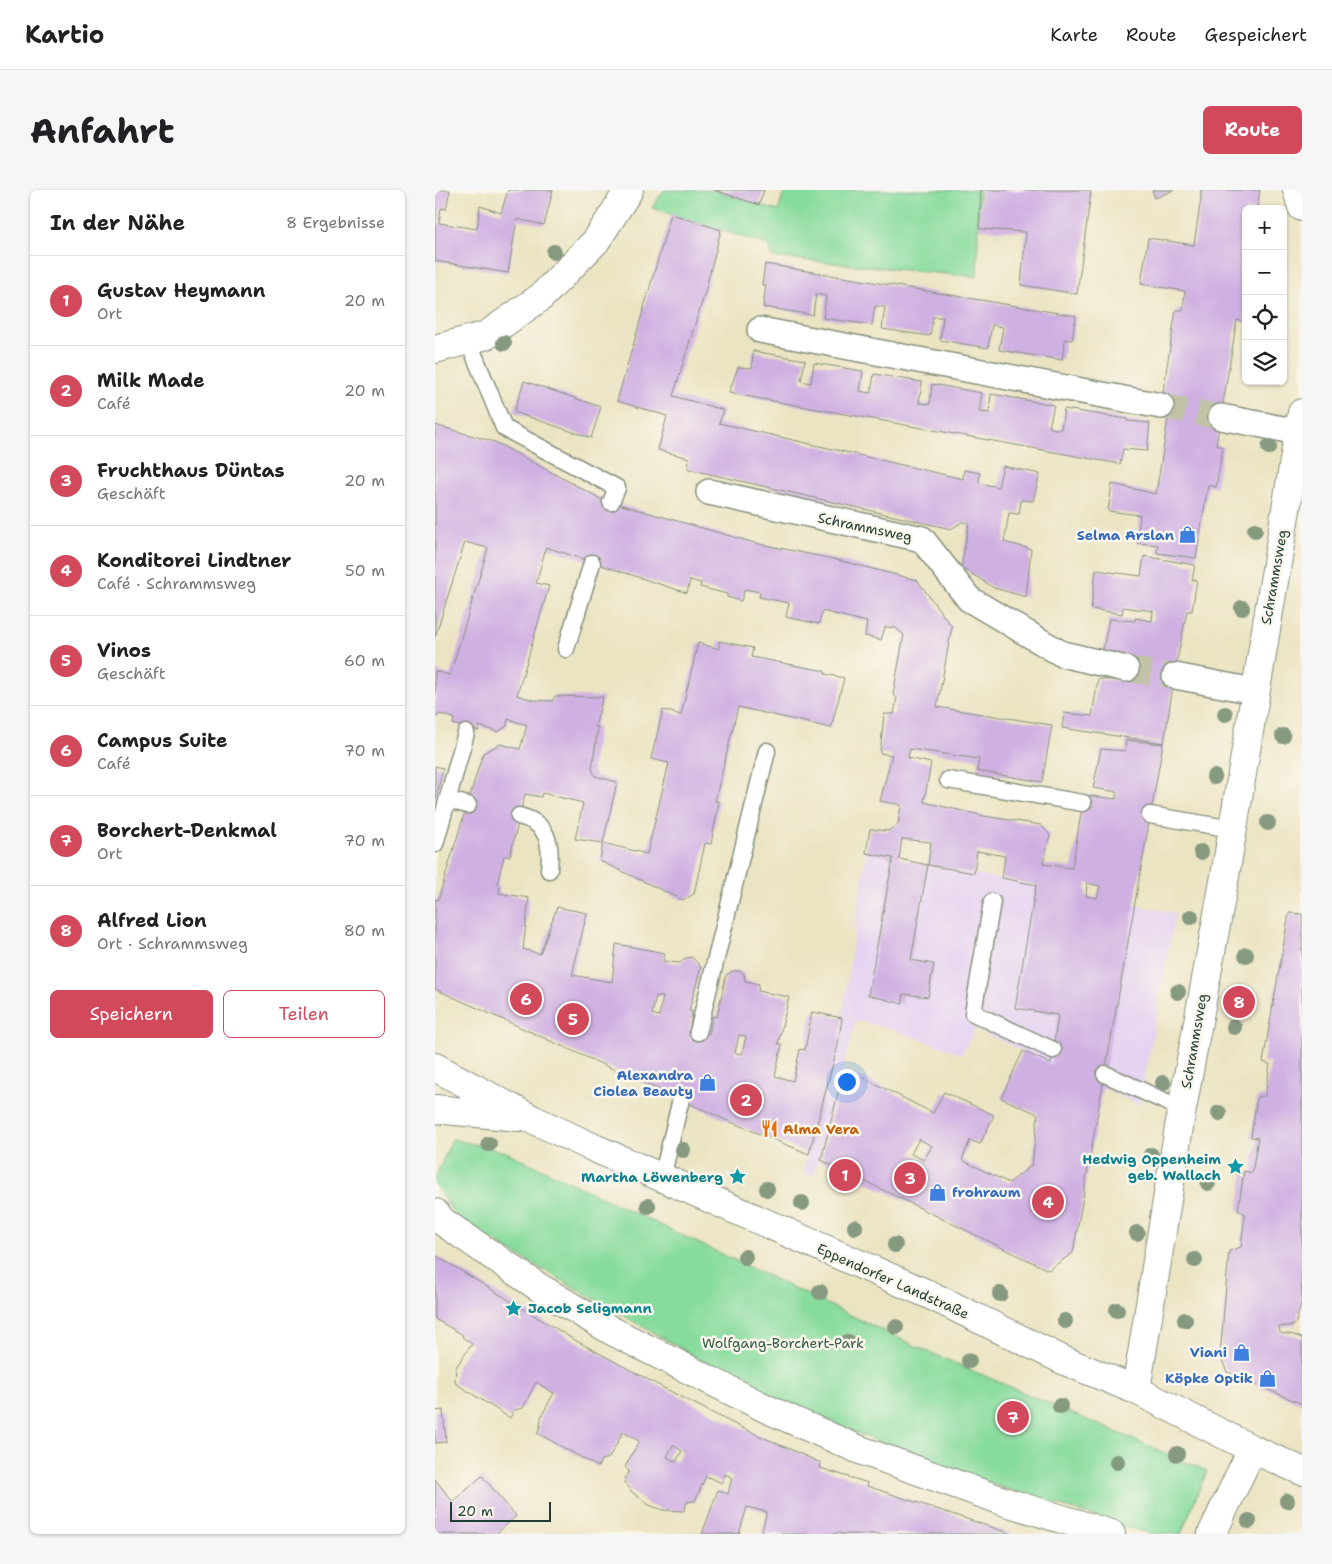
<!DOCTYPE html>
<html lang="de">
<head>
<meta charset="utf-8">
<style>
	body { margin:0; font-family:"Shantell Sans",sans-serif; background:#f6f6f6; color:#202124 }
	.controls { position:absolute; right:15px; top:15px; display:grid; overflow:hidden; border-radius:8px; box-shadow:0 1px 4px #0004 }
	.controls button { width:45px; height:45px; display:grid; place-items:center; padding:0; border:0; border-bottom:1px solid #e0e0e0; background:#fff; color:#202124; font:25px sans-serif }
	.scale { position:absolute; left:15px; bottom:12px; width:101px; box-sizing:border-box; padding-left:5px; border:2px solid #1f3d34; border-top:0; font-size:14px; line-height:18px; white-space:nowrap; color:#1f3d34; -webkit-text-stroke:4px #fbf7ec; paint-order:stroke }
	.you { position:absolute; left:411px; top:891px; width:18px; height:18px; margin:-12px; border:4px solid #fff; border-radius:50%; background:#1a73e8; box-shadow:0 0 0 8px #1a73e833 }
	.badge { display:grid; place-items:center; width:32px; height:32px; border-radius:50%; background:#d1495b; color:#fff; font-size:16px; font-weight:700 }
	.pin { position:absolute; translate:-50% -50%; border:2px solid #fff; box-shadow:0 1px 5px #0006 }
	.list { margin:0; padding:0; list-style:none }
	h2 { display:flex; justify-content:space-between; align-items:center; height:65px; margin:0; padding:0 20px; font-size:21px }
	h2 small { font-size:16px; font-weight:400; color:#757577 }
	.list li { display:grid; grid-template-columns:32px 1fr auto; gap:15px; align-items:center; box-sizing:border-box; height:90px; padding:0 20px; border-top:1px solid #e0e0e0 }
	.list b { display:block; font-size:19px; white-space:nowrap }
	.list p { margin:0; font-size:16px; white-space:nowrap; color:#757577 }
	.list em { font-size:16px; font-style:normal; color:#757577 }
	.actions { display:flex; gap:10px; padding:15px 20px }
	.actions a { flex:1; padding:11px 0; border:1px solid #d1495b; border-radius:8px; text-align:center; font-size:18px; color:#d1495b }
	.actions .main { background:#d1495b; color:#fff }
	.icon { flex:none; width:28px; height:28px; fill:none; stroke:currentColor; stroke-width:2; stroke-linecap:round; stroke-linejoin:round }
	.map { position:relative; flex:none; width:867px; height:1344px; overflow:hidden; border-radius:8px }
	header { display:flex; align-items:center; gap:30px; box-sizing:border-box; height:70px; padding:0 25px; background:#fff; border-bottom:1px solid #e0e0e0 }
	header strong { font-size:24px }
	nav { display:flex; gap:28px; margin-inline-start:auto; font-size:18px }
	.intro { display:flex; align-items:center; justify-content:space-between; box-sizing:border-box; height:120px; padding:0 30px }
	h1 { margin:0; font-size:35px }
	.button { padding:12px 22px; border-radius:8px; background:#d1495b; color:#fff; font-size:18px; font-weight:700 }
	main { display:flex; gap:30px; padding:0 30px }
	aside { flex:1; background:#fff; border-radius:8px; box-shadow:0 1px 4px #0004 }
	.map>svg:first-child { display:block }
	.built { fill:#e5d3f1 }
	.green { fill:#87db9d; stroke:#538c68 }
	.building { fill:#cfb0e2; fill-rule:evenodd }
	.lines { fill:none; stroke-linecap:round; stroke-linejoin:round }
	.pedestrian-tunnel { stroke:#c2c3a6; stroke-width:25; stroke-dasharray:25 12; stroke-linecap:butt }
	.service-casing { stroke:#85907c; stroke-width:19 }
	.pedestrian-casing { stroke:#85907c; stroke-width:28 }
	.minor-casing { stroke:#85907c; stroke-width:30 }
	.tertiary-casing { stroke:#85907c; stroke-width:30 }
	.service { stroke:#fff; stroke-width:16 }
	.pedestrian { stroke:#fff; stroke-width:25 }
	.minor { stroke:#fff; stroke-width:28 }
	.tertiary { stroke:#fff; stroke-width:28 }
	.tree { fill:#869a80 }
	.labels { text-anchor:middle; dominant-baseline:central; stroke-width:5; stroke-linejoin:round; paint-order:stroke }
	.street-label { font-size:14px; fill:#1f3d34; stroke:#fbf7ec }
	.shop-label { font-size:14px; font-weight:bold; fill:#366cbe; stroke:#fbf7ec; text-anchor:end }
	.food-label { font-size:14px; font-weight:bold; fill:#c56008; stroke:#fbf7ec; text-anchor:start }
	.culture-label { font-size:14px; font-weight:bold; fill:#0d838f; stroke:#fbf7ec; text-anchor:end }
	.park-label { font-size:14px; fill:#345d49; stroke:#fbf7ec }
</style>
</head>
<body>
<header>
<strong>Kartio</strong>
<nav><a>Karte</a><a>Route</a><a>Gespeichert</a></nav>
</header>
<div class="intro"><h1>Anfahrt</h1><a class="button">Route</a></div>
<main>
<aside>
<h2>In der Nähe<small>8 Ergebnisse</small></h2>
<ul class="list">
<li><span class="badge">1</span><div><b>Gustav Heymann</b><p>Ort</p></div><em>20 m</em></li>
<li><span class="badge">2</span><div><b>Milk Made</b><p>Café</p></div><em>20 m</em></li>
<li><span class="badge">3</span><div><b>Fruchthaus Düntas</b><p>Geschäft</p></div><em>20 m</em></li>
<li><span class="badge">4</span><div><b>Konditorei Lindtner</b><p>Café · Schrammsweg</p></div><em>50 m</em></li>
<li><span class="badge">5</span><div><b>Vinos</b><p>Geschäft</p></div><em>60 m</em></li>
<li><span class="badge">6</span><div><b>Campus Suite</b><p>Café</p></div><em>70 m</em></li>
<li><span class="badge">7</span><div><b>Borchert-Denkmal</b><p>Ort</p></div><em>70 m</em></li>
<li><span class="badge">8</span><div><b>Alfred Lion</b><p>Ort · Schrammsweg</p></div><em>80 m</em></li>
</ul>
<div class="actions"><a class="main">Speichern</a><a>Teilen</a></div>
</aside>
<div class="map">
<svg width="867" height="1344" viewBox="0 0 867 1344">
	<rect width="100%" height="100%" fill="#fbf7ec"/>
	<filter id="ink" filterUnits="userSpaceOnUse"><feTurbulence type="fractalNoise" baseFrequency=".02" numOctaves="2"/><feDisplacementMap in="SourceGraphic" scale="10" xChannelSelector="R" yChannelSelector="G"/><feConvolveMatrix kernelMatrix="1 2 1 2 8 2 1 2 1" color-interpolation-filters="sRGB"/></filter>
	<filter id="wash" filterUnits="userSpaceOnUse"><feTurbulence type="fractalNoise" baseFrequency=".0096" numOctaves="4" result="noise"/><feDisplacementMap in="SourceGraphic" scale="20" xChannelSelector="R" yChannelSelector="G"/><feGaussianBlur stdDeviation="1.12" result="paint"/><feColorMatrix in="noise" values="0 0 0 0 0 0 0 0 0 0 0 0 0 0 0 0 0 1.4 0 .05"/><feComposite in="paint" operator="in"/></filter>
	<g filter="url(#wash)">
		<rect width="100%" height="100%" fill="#ebe4c3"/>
		<polygon class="built" points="431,663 740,723 705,915 540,839 527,864 456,839 421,830 379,986 368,982 403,855"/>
		<g class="green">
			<polygon points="229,0 278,0 343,21 350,0 544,0 542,87 337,67 334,55 217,18"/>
			<polygon points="17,949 71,962 487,1159 772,1281 746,1344 716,1344 518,1282 322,1202 25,1032 0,995 0,989"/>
		</g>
		<g id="blocks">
			<g class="building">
				<polygon points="0,0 15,0 11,19 6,18 4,33 42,39 45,16 66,23 73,0 118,0 109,35 82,29 73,83 0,71"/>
				<polygon points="279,0 329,0 324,15"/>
				<polygon points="546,0 653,0 656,2 642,104 586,95 591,42 544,39"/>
				<polygon points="717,0 739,0 720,8"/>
				<polygon points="766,0 825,0 822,19 811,19 811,119 809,132 802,130 781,255 788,257 781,297 773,295 761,368 722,363 723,355 702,353 705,325 673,321 677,294 721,304 733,228 724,226 741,120 748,120 750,101 706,94 713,48 759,55 766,8"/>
				<polygon points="236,24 286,40 270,102 238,206 289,220 284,233 528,289 529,280 545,283 544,293 563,297 568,276 605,284 598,311 586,310 584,324 574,323 569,352 596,359 591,407 559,398 526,377 534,333 527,332 516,339 253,279 254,268 223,260 232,226 182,211"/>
				<polygon points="330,74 641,126 637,150 630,149 627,170 564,160 568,137 557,135 553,158 505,150 508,127 498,127 495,146 447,139 450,117 440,116 437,135 388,128 391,106 381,104 378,125 328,117 331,95 327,95"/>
				<polygon points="318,161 370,170 366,191 376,193 379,173 428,181 425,201 429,202 436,203 439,184 487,192 484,213 495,214 497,194 547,203 544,222 554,223 556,204 619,215 614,237 620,239 626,239 629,219 692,229 692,231 715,233 712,261 688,259 685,274 294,203 303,177 317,178"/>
				<polygon points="89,191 166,217 156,248 79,222"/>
				<path d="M0,235L60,252L166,309L176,312L320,353L398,369L482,390L517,437L502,517L617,535L607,592L542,581L544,569L475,559L473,568L496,573L489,612L549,626L606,635L615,645L608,674L637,678L649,605L681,609L682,602L658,598L666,559L690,561L691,550L728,554L638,1063L613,1080L386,970L408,884L420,885L431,889L498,923L509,902L559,925L545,954L535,950L527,970L574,993L597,975L603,924L566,908L588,861L616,874L623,825L580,818L601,695L567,688L570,666L542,661L539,683L493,675L496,652L467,649L464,669L493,675L476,770L499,774L493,807L468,804V814L433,805L458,668L431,663L435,639L453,641L463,634L466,615L445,611L457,565L445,563L449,524H459L462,508L458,504L469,445L461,438L450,437L446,450L430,446L432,432L387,421L384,434L351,427L354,413L324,407L325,402L310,399L306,411L292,407V404L265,397L266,393L255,390L252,403L111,357L101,393L114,396L82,505L98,510L117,511L120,506L168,507L160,537H163L157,579L160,586L182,592L168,653L140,649L148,613L107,603L106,607L90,604L75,666H69L62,695L65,696L64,703L94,708L88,759L105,764L122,717L152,723L137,785L177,792L181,754L230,763L228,771L245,773L251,768L257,767L266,777L254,821H257L255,838L274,844L278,826L282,827L291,785L298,781H305L309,784L310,791L324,794L323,801L354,807L343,854H347L340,886L358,891L365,859L370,860L377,822L407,828L403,855L374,964L291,930L0,799V709L3,710L48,563L65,554L85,559L92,535L73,529L72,536L63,542L44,536V541L18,534L19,528L5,524L0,527V481L15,485L53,358L30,352L0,447ZM652,693L665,696L662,708L651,706ZM221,806L228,807L224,826L217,824ZM304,845L311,846L307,864L300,863ZM484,949L497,956L489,970L476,964Z"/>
				<polygon points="709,366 760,375 757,390 762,390 757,421 752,421 741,476 729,553 627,538 629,523 657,526 663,489 690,491 692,470 667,465 674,429 700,431 700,428 717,431 718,421 688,417 687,424 656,419 661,380 706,386"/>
				<polygon points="284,451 318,458 316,467 390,481 390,484 409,488 396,538 303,517 280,611 284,612 276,654 270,653 259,704 248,710 165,671 168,653 212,664 234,573 216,569 228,520 246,525 263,453 284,459"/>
				<polygon points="0,576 8,578 1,609 0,609"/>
				<polygon points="854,723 867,724 867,1080 866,1088 867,1111 860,1135 844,1137 845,1143 859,1145 867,1148 867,1214 792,1182 785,1166 794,1061 806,1057 810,1024 803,1020 809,981 817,983 823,948 816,947 822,907 830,906 835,874 828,872"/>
				<path d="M0,1065L138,1149L223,1195L305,1237L386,1273L385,1278L433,1293L432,1296L577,1344H407L402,1342L401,1344H326L332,1322L312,1317L304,1344H267L283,1300L293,1304L297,1287L290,1284L287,1293L271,1286L260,1311L252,1312L249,1321L228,1320L214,1315L197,1302L189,1291L194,1281L190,1277L204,1251L188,1242L174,1268L166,1270L163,1277L102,1243L105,1237L106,1227L119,1203L101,1192L88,1218L79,1220L75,1228L20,1193L21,1177L37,1154L27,1147L28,1145L0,1129ZM238,1255L247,1261L241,1272L232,1267Z"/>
				<polygon points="8,1220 11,1252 0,1253 0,1221"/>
				<polygon points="47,1286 81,1326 61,1344 0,1344 0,1289 18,1312"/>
			</g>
		</g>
	</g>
	<g filter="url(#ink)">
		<use href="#blocks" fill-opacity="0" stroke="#85907c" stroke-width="1"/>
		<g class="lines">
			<g class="pedestrian-tunnel">
				<polyline points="726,216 786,227"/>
				<polyline points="691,479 740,486"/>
			</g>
			<defs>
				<g id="service">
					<polyline points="33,150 69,238 182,298 176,312"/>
					<polyline points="131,459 157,373"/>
					<polyline points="513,590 648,613"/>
					<polyline points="13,610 33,615"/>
					<polyline points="715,625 798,639"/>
					<path d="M84,626C113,633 117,653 114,680"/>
					<polyline points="0,654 31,543"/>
					<polyline points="557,712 538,823 618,860"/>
					<polyline points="263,842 332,561"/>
					<polyline points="670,884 747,919"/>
					<polyline points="227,988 246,909"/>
				</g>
				<g id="pedestrian">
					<polyline points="325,140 726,216"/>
					<polyline points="786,227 863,242"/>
					<polyline points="274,302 487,349 534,409 627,464 691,479"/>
					<polyline points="740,486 819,501"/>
				</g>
				<g id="minor">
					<polyline points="862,0 867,17"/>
					<polyline points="0,159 52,145 106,107 161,51 194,0"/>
					<polyline points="0,1023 8,1032 105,1098 177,1141 330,1218 425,1260 571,1312 676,1344"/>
					<polyline points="701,1200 747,919 790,686 867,223"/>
					<polyline points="777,1344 817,1259"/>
				</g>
				<g id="tertiary">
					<polyline points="0,877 97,929 157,957 495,1105 630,1171 701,1200 817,1259 867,1281"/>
					<polyline points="0,919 83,927"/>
				</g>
			</defs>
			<use href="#service" class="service-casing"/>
			<use href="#pedestrian" class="pedestrian-casing"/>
			<use href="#minor" class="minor-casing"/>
			<use href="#tertiary" class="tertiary-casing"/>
			<use href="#service" class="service"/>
			<use href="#pedestrian" class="pedestrian"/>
			<use href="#minor" class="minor"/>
			<use href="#tertiary" class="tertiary"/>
		</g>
		<g class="tree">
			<circle cx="119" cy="62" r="8"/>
			<circle cx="69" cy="153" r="8"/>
			<circle cx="834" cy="257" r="8"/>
			<circle cx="820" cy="340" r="8"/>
			<circle cx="807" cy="418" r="8"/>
			<circle cx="790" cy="524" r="8"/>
			<circle cx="848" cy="546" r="8"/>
			<circle cx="779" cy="587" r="8"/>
			<circle cx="833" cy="633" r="8"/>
			<circle cx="766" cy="662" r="8"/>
			<circle cx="756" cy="727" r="8"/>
			<circle cx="811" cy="765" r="8"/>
			<circle cx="743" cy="802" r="8"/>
			<circle cx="799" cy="837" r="8"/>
			<circle cx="728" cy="893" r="8"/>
			<circle cx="784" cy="923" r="8"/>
			<circle cx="54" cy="954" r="8"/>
			<circle cx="248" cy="960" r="8"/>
			<circle cx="716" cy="965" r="8"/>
			<circle cx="773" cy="993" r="8"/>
			<circle cx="332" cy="999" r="8"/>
			<circle cx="367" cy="1013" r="8"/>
			<circle cx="213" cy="1016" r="8"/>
			<circle cx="420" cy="1037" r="8"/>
			<circle cx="702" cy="1043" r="8"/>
			<circle cx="460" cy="1055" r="8"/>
			<circle cx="310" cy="1067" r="8"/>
			<circle cx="760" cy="1070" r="8"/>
			<circle cx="385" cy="1102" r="8"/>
			<circle cx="565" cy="1104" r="8"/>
			<circle cx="682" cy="1120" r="8"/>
			<circle cx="750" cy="1130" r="8"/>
			<circle cx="630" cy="1131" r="8"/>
			<circle cx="461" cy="1137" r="8"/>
			<circle cx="413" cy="1152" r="8"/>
			<circle cx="534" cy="1171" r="8"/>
			<circle cx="625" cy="1216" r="8"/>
			<circle cx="742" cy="1264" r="8"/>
			<circle cx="682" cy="1272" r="8"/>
			<circle cx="852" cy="1311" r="8"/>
			<circle cx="814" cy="1331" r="8"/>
		</g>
	</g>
	<defs>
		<symbol id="shop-bare" viewBox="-9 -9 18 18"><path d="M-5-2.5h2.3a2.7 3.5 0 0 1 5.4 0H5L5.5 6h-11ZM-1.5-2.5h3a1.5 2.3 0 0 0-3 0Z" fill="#3f7fe0" stroke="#fbf7ec" stroke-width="2.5" paint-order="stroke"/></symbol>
		<symbol id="restaurant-bare" viewBox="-9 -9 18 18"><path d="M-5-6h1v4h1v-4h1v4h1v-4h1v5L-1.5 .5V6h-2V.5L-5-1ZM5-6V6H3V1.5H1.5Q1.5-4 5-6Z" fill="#e8710a" stroke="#fbf7ec" stroke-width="2.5" paint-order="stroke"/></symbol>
		<symbol id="sight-bare" viewBox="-9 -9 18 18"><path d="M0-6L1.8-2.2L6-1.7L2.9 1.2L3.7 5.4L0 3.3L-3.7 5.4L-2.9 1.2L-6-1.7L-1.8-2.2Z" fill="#0f9aa8" stroke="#fbf7ec" stroke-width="2.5" paint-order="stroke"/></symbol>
	</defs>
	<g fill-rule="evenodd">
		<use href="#shop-bare" x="740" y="332" width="25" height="25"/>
		<use href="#shop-bare" x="260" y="880" width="25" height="25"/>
		<use href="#restaurant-bare" x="322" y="926" width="25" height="25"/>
		<use href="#sight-bare" x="788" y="964" width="25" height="25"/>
		<use href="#sight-bare" x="290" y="974" width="25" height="25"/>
		<use href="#shop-bare" x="490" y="990" width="25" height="25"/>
		<use href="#sight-bare" x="66" y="1106" width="25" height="25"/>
		<use href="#shop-bare" x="794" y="1150" width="25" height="25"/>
		<use href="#shop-bare" x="820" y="1176" width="25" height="25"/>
	</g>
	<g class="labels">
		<g class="street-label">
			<text transform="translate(430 337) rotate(12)">Schrammsweg</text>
			<text transform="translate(839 387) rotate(-80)">Schrammsweg</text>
			<text transform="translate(759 851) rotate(-80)">Schrammsweg</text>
			<text transform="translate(458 1091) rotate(24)">Eppendorfer Landstraße</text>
		</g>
		<g class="shop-label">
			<text x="739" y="345">Selma Arslan</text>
			<text x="258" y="885">Alexandra<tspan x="258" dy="16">Ciolea Beauty</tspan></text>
			<text x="517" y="1002" text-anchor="start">frohraum</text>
			<text x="792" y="1162">Viani</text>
			<text x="818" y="1188">Köpke Optik</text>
		</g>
		<g class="food-label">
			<text x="348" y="939">Alma Vera</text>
		</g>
		<g class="culture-label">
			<text x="786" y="969">Hedwig Oppenheim<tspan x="786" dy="16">geb. Wallach</tspan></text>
			<text x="288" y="987">Martha Löwenberg</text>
			<text x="93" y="1118" text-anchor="start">Jacob Seligmann</text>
		</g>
		<g class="park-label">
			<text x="348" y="1153">Wolfgang-Borchert-Park</text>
		</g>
	</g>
</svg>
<div class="controls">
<button>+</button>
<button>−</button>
<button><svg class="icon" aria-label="locate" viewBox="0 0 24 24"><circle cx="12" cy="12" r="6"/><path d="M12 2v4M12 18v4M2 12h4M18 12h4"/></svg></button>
<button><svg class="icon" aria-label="layers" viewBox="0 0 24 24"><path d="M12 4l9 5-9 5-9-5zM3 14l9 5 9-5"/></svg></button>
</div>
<div class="scale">20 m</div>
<div class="you"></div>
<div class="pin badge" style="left:410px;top:985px">1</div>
<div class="pin badge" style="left:311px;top:910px">2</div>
<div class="pin badge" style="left:475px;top:988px">3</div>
<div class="pin badge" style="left:613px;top:1012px">4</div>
<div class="pin badge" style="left:138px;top:829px">5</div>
<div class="pin badge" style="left:91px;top:809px">6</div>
<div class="pin badge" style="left:578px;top:1227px">7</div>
<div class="pin badge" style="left:804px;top:812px">8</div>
</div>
</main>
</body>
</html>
